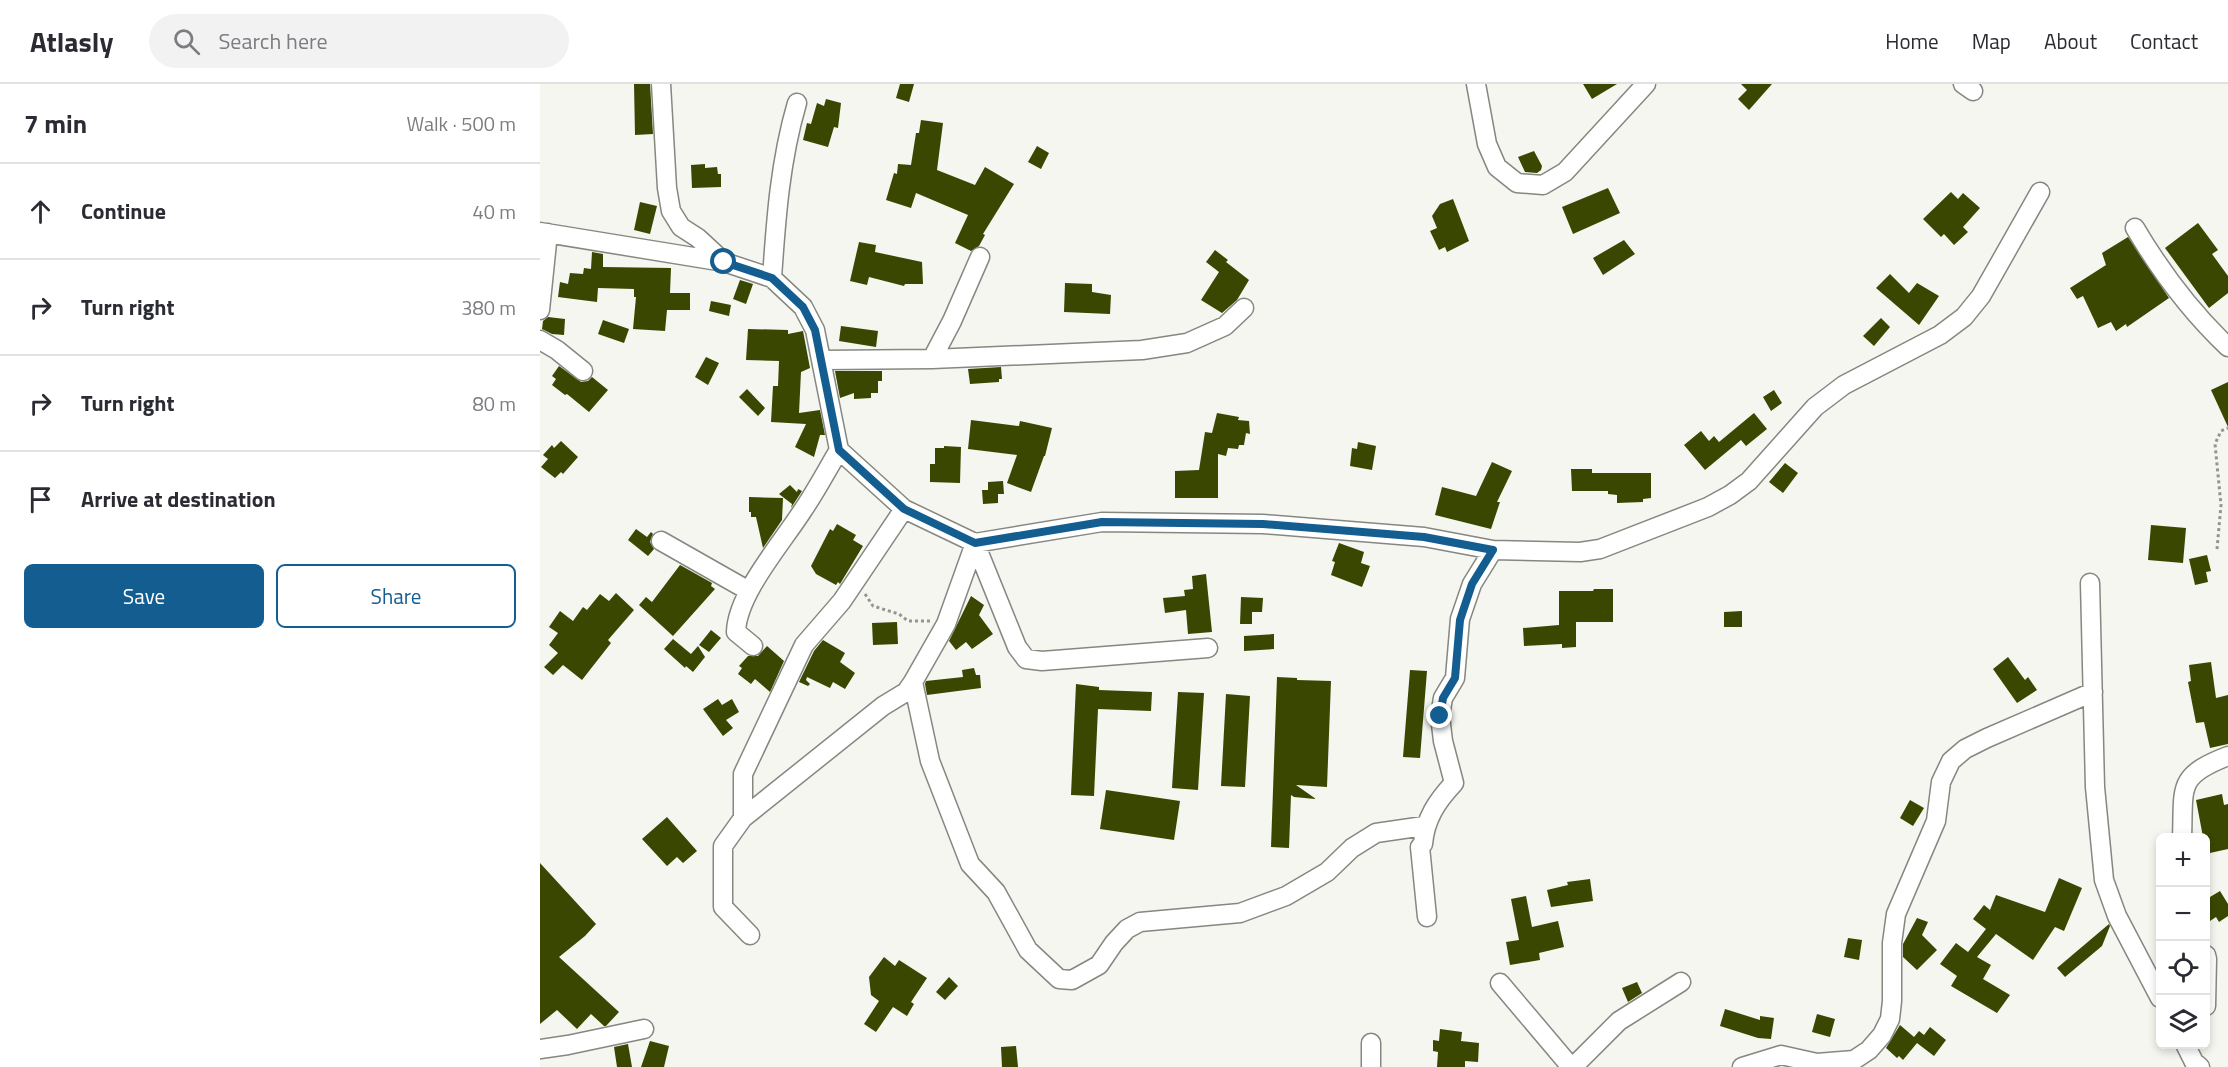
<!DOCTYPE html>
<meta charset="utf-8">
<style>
:root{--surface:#fff;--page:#f2f2f3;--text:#2b2b33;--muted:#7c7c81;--line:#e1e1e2;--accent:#145d91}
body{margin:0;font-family:"Titillium Web",sans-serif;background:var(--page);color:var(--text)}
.controls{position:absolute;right:18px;bottom:18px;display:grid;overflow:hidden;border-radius:9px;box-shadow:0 3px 9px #0003}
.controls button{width:54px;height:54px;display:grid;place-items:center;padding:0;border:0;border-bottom:2px solid var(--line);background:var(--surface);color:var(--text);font:30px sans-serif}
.stop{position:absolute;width:18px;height:18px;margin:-14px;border:4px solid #145d91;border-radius:50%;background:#fff}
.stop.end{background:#145d91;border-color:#fff;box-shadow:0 2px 6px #0008}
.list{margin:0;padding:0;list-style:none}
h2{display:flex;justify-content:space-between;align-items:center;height:78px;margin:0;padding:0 24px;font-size:26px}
h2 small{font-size:20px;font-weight:400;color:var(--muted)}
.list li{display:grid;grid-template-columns:39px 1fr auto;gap:18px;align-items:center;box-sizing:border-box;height:96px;padding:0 24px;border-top:2px solid var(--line)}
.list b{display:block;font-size:22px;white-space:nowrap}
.list em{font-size:20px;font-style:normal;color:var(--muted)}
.actions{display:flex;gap:12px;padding:18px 24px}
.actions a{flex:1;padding:14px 0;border:2px solid var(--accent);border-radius:9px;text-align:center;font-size:21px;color:var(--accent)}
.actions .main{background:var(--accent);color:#fff}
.icon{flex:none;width:33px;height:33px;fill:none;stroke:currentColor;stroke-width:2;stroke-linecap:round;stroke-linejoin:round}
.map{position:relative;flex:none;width:1688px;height:983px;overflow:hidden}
header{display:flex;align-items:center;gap:36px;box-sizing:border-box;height:84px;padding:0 30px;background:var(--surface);border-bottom:2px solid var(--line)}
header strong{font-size:28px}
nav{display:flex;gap:33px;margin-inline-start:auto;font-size:21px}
.search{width:420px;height:54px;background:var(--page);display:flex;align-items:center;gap:15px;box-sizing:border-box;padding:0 21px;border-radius:33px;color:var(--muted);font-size:22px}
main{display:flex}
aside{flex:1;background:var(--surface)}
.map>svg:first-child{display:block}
</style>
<header>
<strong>Atlasly</strong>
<div class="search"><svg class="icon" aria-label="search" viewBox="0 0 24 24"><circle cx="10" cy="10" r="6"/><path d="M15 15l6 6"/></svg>Search here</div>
<nav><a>Home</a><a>Map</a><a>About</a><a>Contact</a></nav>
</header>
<main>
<aside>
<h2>7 min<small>Walk · 500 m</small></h2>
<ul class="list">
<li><svg class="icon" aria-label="ahead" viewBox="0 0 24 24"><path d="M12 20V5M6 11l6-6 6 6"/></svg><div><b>Continue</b></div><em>40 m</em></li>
<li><svg class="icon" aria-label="right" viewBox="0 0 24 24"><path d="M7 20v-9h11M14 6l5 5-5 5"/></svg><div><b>Turn right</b></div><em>380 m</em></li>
<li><svg class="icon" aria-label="right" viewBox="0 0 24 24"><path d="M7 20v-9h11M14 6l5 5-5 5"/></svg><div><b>Turn right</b></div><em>80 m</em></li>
<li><svg class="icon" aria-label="arrive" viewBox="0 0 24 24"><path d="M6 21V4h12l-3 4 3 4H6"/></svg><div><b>Arrive at destination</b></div></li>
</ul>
<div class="actions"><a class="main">Save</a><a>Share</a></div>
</aside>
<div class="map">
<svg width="1688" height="983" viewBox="0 0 1688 983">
<rect width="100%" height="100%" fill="#f4f6ef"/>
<!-- building -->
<path fill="#394700" d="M 94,0 L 110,0 L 113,50 L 95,51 Z
M 360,0 L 374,0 L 369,18 L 356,14 Z
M 1043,0 L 1077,0 L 1052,15 Z
M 1201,0 L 1232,0 L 1209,26 L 1198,15 L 1207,6 Z
M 286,15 L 301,19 L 298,44 L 294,43 L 288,63 L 263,56 L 267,39 L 271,40 L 277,19 L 284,22 Z
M 381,36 L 403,39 L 397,86 L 435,101 L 445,83 L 474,100 L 443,150 L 445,151 L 439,162 L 431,167 L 415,159 L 428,131 L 376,109 L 371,124 L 346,116 L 354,89 L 357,90 L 358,80 L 371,81 L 376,49 L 379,49 Z
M 497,62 L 509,69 L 501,85 L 488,78 Z
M 994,67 L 1002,82 L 1001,86 L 997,89 L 985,88 L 978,73 Z
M 165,80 L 165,84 L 177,83 L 178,90 L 181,90 L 181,103 L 152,104 L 151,81 Z
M 1068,104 L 1080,129 L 1033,150 L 1022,123 Z
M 1411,108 L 1418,115 L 1423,109 L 1440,124 L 1423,143 L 1428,148 L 1414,161 L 1404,150 L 1401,153 L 1383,135 Z
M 913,115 L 929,157 L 907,168 L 905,163 L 899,166 L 890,147 L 897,144 L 892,132 L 900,120 Z
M 100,118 L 117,122 L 110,150 L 94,146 Z
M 1658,139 L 1678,166 L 1672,170 L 1688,192 L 1688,209 L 1669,224 L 1625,164 Z
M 1588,153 L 1629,214 L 1587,243 L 1586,240 L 1576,247 L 1571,238 L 1558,244 L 1543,212 L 1537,215 L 1530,204 L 1566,181 L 1562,169 Z
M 1084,156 L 1095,170 L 1063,191 L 1053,174 Z
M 319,158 L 336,161 L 335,168 L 382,178 L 383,200 L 365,200 L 364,202 L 329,193 L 327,201 L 310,197 Z
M 675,166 L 688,176 L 686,178 L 709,196 L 697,216 L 682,229 L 661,216 L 679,188 L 666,178 Z
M 52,168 L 63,170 L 63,183 L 131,184 L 130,209 L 150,209 L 150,226 L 127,226 L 125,247 L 93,245 L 96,213 L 94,213 L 94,205 L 58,204 L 57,218 L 18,213 L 20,198 L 28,200 L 30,189 L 43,190 L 44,184 L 51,185 Z
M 1350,190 L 1369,209 L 1377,199 L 1399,212 L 1379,241 L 1336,204 Z
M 200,196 L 213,200 L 206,220 L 193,215 Z
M 525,199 L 552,200 L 552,208 L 571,211 L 570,230 L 524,228 Z
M 171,217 L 191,221 L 189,232 L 169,227 Z
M 8,233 L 25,235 L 24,251 L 12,250 L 2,245 L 3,237 Z
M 1341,234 L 1350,243 L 1334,262 L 1323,252 Z
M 63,236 L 89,245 L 84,259 L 58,250 Z
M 301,242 L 338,247 L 336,263 L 299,257 Z
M 208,245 L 248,246 L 248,250 L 263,247 L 270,284 L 261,288 L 259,329 L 280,326 L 285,351 L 280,351 L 274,373 L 255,363 L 266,340 L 231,338 L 233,302 L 238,302 L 239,277 L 206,276 Z
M 166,273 L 179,279 L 168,301 L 155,293 Z
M 19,282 L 41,298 L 48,297 L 52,293 L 68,306 L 49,328 L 27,310 L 25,311 L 12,301 L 16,295 L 12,292 Z
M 461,283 L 462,295 L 459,295 L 459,298 L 430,300 L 428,285 Z
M 295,287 L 342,287 L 342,297 L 338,297 L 338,309 L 331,309 L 331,314 L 314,315 L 314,309 L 300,314 Z
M 1688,298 L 1688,343 L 1671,306 Z
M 207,305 L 225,324 L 218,332 L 199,313 Z
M 1234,306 L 1242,319 L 1231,327 L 1223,313 Z
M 677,329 L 699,333 L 698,336 L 709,337 L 710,350 L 706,349 L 704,361 L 699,361 L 698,365 L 688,364 L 686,372 L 678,370 L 678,414 L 635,414 L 635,387 L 659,386 L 665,348 L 672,349 Z
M 1214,329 L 1227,345 L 1206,362 L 1201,356 L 1165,386 L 1144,361 L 1161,347 L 1169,357 L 1174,352 L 1179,358 Z
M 431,336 L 479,342 L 480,337 L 512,344 L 505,372 L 504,372 L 491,408 L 467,399 L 477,371 L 428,365 Z
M 21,357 L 38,373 L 23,390 L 21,388 L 15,394 L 1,383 L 8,375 L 3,371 L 12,361 L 14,364 Z
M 818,358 L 836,362 L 832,386 L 810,382 L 812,364 L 817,365 Z
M 404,362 L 421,363 L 420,399 L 390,398 L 390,380 L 395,380 L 395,364 L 404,364 Z
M 952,378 L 972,387 L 957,418 L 960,418 L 951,445 L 895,431 L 902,403 L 936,412 Z
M 1245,379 L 1258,389 L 1243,409 L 1229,398 Z
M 1031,385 L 1052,385 L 1052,389 L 1111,389 L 1111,414 L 1103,415 L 1103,418 L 1077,419 L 1077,411 L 1068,410 L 1068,407 L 1032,407 Z
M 463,397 L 464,410 L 458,410 L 458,419 L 443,420 L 442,406 L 448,406 L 448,398 Z
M 250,401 L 257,408 L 258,405 L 262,407 L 251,424 L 252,420 L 239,410 Z
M 209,413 L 243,414 L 242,436 L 223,464 L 216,433 L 211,433 L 211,428 L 209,428 Z
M 297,440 L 316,451 L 313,456 L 323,462 L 300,500 L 298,498 L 296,501 L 276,490 L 271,482 L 290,445 L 293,447 Z
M 1611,441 L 1646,444 L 1643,479 L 1608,476 Z
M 96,445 L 107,453 L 111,448 L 113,450 L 110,458 L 114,465 L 108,472 L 88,456 Z
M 799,459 L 824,468 L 821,479 L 830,482 L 822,503 L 791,491 L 795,478 L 792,477 Z
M 1667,471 L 1671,487 L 1666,488 L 1668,498 L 1655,501 L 1649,475 Z
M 140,481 L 172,499 L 171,502 L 175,505 L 133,552 L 99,521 L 106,513 L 112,518 Z
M 666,490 L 672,548 L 648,550 L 646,526 L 625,529 L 623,514 L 645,512 L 644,506 L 653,505 L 652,492 Z
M 1054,505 L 1073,505 L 1073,538 L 1036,538 L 1036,563 L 1022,564 L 1022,560 L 984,562 L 983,544 L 1019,541 L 1019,507 L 1053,507 Z
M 76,509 L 94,526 L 68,556 L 71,559 L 42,596 L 23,581 L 13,591 L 4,583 L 18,569 L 9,561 L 18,549 L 9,543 L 20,527 L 33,537 L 43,523 L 47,526 L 60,510 L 69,517 Z
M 431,512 L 444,521 L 439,531 L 453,550 L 432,565 L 426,558 L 416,566 L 409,557 Z
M 701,513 L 723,514 L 722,528 L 712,528 L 712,540 L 700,540 Z
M 1202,527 L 1202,543 L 1184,543 L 1184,528 Z
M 357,538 L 358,560 L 333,561 L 332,539 Z
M 171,546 L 181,554 L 169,568 L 159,561 Z
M 734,550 L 734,565 L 704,567 L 704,552 Z
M 133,555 L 151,570 L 158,562 L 165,573 L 153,588 L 146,582 L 145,584 L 124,565 Z
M 283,556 L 305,569 L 300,578 L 315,589 L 305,605 L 293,598 L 290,604 L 267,593 L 266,596 L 270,600 L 268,602 L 259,598 L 274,567 Z
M 227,562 L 244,577 L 230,608 L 215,595 L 211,600 L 198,590 L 202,584 L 199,582 L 208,572 L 218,572 Z
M 1468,573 L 1485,596 L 1488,593 L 1497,606 L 1477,619 L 1453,585 Z
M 1671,578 L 1676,614 L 1688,611 L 1688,660 L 1670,664 L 1664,638 L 1656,639 L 1648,598 L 1651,597 L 1649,581 Z
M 434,584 L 436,591 L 440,591 L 441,604 L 387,611 L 385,600 L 386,597 L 423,593 L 422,586 Z
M 870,586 L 887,587 L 880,674 L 863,673 Z
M 737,593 L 757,594 L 757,596 L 791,597 L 787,703 L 756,701 L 776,715 L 754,713 L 751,711 L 749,764 L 731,763 Z
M 536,600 L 559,603 L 559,606 L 612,608 L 611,627 L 558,625 L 554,712 L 531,711 Z
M 638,608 L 664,609 L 658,706 L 632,704 Z
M 686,610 L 710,612 L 705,703 L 681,702 Z
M 178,615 L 182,621 L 192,615 L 199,628 L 186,636 L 193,644 L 183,652 L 163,625 Z
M 566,706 L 640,717 L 634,756 L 560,745 Z
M 1682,710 L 1684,721 L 1688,720 L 1688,765 L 1670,769 L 1670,765 L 1665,766 L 1665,753 L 1663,753 L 1656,716 Z
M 1370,716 L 1384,724 L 1373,742 L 1360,734 Z
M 127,733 L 157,767 L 143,779 L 137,773 L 127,782 L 102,755 Z
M 0,779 L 56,840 L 45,852 L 19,873 L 79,928 L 66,942 L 64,942 L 51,930 L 37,945 L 17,926 L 0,940 Z
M 1519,794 L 1542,804 L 1524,847 L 1515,843 L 1493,876 L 1456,850 L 1437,873 L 1451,881 L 1443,895 L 1470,911 L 1457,929 L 1411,902 L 1417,892 L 1400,880 L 1416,859 L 1428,868 L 1446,845 L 1433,835 L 1444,821 L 1450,826 L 1456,811 L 1505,828 Z
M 1050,795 L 1053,817 L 1011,823 L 1007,806 L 1028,801 L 1027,798 Z
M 1680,807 L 1688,820 L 1688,832 L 1679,838 L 1676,833 L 1670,837 L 1665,829 L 1665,816 Z
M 986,812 L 992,843 L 1018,837 L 1024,863 L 999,869 L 1000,876 L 970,881 L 966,858 L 979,856 L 971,815 Z
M 1377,834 L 1388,838 L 1382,851 L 1397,866 L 1377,886 L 1363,873 L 1363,860 Z
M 1569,840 L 1570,842 L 1562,862 L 1525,893 L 1517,884 Z
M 1308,854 L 1322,856 L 1319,876 L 1304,873 Z
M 344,873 L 355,882 L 359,876 L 387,894 L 371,918 L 374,920 L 367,932 L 353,923 L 336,948 L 324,940 L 339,917 L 331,911 L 329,893 Z
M 409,893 L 418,902 L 405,916 L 396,908 Z
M 1097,898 L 1102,909 L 1088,918 L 1082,904 Z
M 1185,925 L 1220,936 L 1220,932 L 1234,934 L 1231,955 L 1218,954 L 1180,942 Z
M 1277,930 L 1295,935 L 1290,953 L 1272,948 Z
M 1360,941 L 1374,953 L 1379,947 L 1384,951 L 1390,943 L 1406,956 L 1394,972 L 1377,959 L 1363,976 L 1359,972 L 1357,974 L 1346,964 Z
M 900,945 L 922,948 L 921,957 L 939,959 L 938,978 L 925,977 L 925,983 L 897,983 L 898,968 L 893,967 L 893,956 L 899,957 Z
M 110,957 L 129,962 L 124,983 L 101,983 Z
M 88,960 L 92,983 L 77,983 L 74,963 Z
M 476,962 L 478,983 L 462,983 L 461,963 Z"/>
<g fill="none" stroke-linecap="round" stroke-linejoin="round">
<!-- street casing -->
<g stroke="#858781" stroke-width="21">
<path id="street" d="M 121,0 L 127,104 L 131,127 L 141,143 L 158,154 L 184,178
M 936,0 L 947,60 L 957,83 L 977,99 L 1003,101 L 1025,88 L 1106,0
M 1423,0 L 1433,7
M 1595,144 C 1621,188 1651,228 1688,263
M 0,148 L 184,178 L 232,194 L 263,223 L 275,246 L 299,366 L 364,425 L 435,459 L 562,438 L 723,440 L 884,453 L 953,466 L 1040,468 L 1060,465 L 1168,423 L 1190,411 L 1209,397 L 1275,323 L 1304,301 L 1400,251 L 1424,233 L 1441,212 L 1500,108
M 232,194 C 236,135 240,77 257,19
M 0,226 L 8,149
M 0,256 L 17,266 L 43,287
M 392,275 L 412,237 L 440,173
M 282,276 L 392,275 L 602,266 L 647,259 L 685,242 L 704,224
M 121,457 L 209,507
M 435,459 L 406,540 L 373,598 L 390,677 L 430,780 L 456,808 L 488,866 L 519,895 L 532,896 L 559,881 L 574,859 L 587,845 L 600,838 L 700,829 L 746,812 L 787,788 L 812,764 L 836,749 L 884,742
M 435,459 L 477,563 L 486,575 L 502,577 L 668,564
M 1550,499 L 1555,703 L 1564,796 L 1577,832 L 1620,914
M 213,562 L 196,548 C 197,510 242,459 263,426 C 276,407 287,386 299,366
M 203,734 L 203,690 L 264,561 L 302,517 L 364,425
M 1642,754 C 1644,703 1636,692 1688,672
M 887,833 L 880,763 L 883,760 C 885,735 897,717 914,699 L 903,657 L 900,632 L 903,614 L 915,594 L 920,535 L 932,500 L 953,466
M 210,851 L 183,823 L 183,762 L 203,734 L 343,622 L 366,608 L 373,598
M 1666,871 L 1667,875 L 1666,922
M 960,899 L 1031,983
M 1645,960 L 1654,978 L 1660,983
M 0,965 L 28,961 L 104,945
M 831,983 L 831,959
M 1033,983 L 1079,937 L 1141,898
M 1202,983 L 1241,971 L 1277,979 L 1314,976 L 1329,966 L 1342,951 L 1350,935 L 1352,917 L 1352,859 L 1356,830 L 1396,737 L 1401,698 L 1411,677 L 1425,665 L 1447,654 L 1553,608"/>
</g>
<!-- path -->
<path stroke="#939590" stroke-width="3" stroke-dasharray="3 3" stroke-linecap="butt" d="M 1677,465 L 1681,421 L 1675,360 L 1681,347 L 1688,344
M 325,510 L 333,522 L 359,530 L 368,537 L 390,537"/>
<!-- street -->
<use href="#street" stroke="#fff" stroke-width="18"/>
</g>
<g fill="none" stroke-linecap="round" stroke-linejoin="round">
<!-- route -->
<path stroke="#145d91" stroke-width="8" d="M 184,178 L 232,194 L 263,223 L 275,246 L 299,366 L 364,425 L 435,459 L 562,438 L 723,440 L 884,453 L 953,466 L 932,500 L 920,536 L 915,594 L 903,614 L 900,632"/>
</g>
</svg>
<div class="controls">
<button>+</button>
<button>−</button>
<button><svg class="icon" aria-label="locate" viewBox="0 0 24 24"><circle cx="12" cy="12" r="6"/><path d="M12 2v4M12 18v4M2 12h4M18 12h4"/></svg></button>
<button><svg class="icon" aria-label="layers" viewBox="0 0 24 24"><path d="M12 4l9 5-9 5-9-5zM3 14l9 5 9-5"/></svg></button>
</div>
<div class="stop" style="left:184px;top:178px"></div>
<div class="stop end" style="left:900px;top:632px"></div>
</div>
</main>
